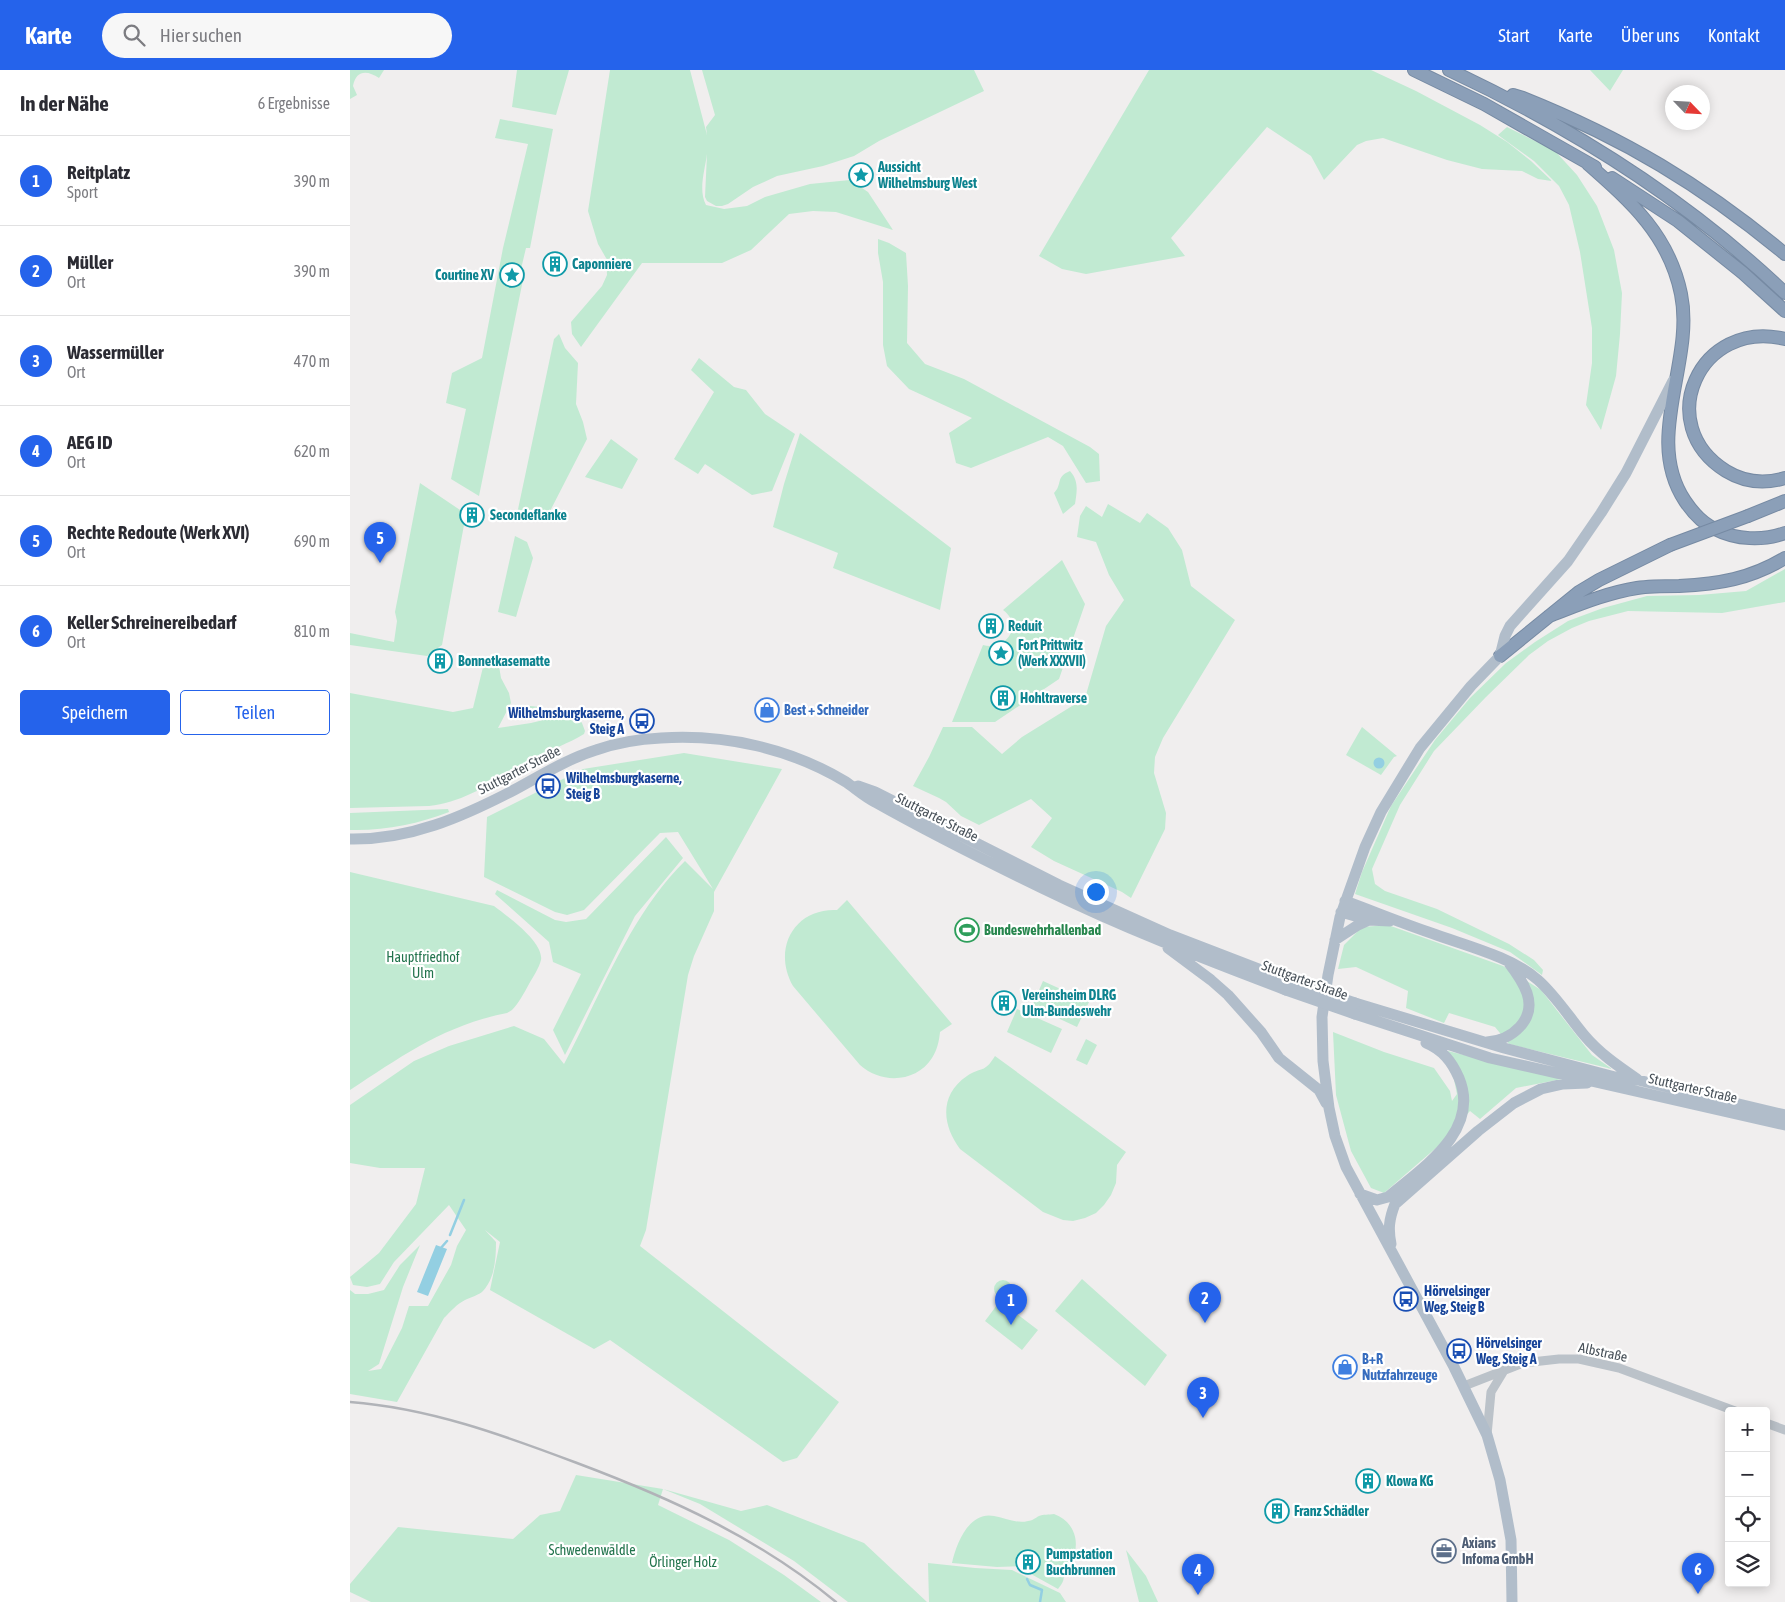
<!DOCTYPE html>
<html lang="de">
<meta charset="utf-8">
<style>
:root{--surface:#fff;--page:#f7f7f7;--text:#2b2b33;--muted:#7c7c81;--line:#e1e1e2;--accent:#2563eb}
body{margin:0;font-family:"Asap Condensed",sans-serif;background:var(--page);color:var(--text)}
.controls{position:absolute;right:15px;bottom:15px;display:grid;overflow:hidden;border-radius:5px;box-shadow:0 2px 12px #0003}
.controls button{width:45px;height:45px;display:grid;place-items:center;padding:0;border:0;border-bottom:1px solid var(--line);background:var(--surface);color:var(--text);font:25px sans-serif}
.compass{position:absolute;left:1315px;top:15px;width:45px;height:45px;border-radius:50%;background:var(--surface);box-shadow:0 2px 12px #0003;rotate:115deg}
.you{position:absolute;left:745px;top:821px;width:18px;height:18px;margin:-12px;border:4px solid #fff;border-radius:50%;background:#1a73e8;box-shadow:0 0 0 8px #1a73e833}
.badge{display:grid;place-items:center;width:32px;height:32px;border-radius:50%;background:var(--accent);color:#fff;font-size:16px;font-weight:700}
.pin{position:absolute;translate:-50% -41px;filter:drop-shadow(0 1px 2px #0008)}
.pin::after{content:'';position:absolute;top:26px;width:18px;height:15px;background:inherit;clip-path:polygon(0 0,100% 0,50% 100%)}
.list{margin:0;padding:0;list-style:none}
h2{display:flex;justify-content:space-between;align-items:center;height:65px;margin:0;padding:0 20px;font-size:21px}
h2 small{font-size:16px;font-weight:400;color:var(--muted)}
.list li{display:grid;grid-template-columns:32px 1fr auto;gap:15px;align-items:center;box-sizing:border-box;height:90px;padding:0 20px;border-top:1px solid var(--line)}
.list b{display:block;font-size:19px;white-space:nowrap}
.list p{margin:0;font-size:16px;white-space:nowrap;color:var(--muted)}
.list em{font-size:16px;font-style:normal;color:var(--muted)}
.actions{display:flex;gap:10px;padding:15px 20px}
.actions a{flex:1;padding:11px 0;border:1px solid var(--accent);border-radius:5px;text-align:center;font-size:18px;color:var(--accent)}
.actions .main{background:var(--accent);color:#fff}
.icon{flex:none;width:28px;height:28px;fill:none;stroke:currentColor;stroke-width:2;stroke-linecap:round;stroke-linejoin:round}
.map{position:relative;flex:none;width:1435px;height:1532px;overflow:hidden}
header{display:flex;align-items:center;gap:30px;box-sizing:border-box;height:70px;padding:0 25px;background:var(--accent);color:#fff}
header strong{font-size:24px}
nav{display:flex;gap:28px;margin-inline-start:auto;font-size:18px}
.search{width:350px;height:45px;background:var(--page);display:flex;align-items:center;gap:12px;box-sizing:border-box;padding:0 18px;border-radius:28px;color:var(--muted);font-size:19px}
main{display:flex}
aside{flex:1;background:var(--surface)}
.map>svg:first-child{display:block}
</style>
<header>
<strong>Karte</strong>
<div class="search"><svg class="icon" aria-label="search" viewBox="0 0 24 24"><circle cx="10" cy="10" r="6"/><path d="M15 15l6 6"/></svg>Hier suchen</div>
<nav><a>Start</a><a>Karte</a><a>Über uns</a><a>Kontakt</a></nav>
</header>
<main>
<aside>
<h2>In der Nähe<small>6 Ergebnisse</small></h2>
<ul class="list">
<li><span class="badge">1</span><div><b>Reitplatz</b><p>Sport</p></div><em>390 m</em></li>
<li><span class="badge">2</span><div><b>Müller</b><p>Ort</p></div><em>390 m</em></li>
<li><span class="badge">3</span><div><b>Wassermüller</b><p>Ort</p></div><em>470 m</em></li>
<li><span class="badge">4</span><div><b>AEG ID</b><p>Ort</p></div><em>620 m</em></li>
<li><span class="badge">5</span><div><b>Rechte Redoute (Werk XVI)</b><p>Ort</p></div><em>690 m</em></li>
<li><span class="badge">6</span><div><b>Keller Schreinereibedarf</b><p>Ort</p></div><em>810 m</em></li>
</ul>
<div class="actions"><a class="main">Speichern</a><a>Teilen</a></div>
</aside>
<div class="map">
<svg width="1435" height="1532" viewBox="0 0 1435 1532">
<rect width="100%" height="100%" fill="#f0eeee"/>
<!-- green -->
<path fill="#c1ead2" d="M 0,0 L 34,0 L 29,8 C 17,0 6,0 3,16 L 7,25 L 0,29 Z
M 167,0 L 219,0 L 206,45 L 162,37 Z
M 260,0 L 340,0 L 357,65 L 356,57 L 365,45 L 352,0 L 624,0 L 634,21 L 529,71 L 504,86 L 473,96 L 427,106 L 403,117 L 378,134 L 372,136 L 366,136 L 357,131 L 355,127 L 357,84 C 355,100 348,120 356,135 L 374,139 L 397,136 L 415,127 L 460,114 L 500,110 L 518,122 L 543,160 L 486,142 L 463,141 L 439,144 L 401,180 L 372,193 L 292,193 L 231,277 L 222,264 L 221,252 L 252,216 L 257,205 L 256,188 L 248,174 L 238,141 Z
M 799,0 L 1021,0 L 1066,21 L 1130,55 L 1157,72 L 1181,91 L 1202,111 L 1188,109 L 1172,101 L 1132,99 L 1097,90 L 1033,68 L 1016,71 L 1007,75 L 974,110 L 961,86 L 917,57 L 821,168 L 835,186 L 736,204 L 712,199 L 689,186 Z
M 1240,0 L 1273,0 L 1260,21 Z
M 150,49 L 203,59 L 180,178 L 176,178 L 171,199 L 175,200 L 129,426 L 101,409 L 116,339 L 96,333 L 102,303 L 132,288 L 153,178 L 178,74 L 145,68 Z
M 1157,57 L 1205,81 L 1227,105 L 1247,136 L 1264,180 L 1272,223 L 1270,264 L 1266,306 L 1251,360 L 1236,335 L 1242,293 L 1242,258 L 1230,182 L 1219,135 L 1209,116 L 1184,91 L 1148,65 Z
M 528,169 L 539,173 L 556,183 L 558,216 L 557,273 L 575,294 L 614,309 L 740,377 L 749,384 L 750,411 L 736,413 L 713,376 L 698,367 L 621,398 L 606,393 L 599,363 L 622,348 L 559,319 L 537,296 L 533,275 L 533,212 L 528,183 Z
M 209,264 L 215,278 L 228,293 L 226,334 L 233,352 L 237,369 L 198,445 L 183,449 L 167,444 L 204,269 Z
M 349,288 L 384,317 L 396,320 L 415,344 L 445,364 L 422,421 L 402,425 L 355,394 L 348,404 L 324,389 L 364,322 L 341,300 Z
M 450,363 L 601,478 L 590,540 L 483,498 L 488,483 L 423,457 L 434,414 Z
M 261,369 L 288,389 L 272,419 L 235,407 Z
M 720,401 C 729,411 727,421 725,434 L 713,444 L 704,423 C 713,414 705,407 720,401 Z
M 70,413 L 116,444 L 92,575 L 77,586 L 0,575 L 0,563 L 44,572 L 47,551 L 45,542 Z
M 758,434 L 790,453 L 797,443 L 818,458 L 832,480 L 841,516 L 885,550 L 813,668 L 805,687 L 804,703 L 816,743 L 815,759 L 781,828 L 772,822 L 704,791 L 681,777 L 702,748 L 681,729 L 629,755 L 611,746 L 596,732 L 589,728 L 563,716 L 579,687 L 593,657 L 622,657 L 652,684 L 672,667 L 735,628 L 756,556 L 774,530 L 759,505 L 746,472 L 727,467 L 730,446 L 736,436 L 752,447 Z
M 165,466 L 177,472 L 183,488 L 166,547 L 148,542 Z
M 712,490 L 735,534 L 709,609 L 645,652 L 602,652 L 633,575 C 656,581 674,555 653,540 Z
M 1435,499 L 1435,532 L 1372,543 L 1278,541 L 1239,551 L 1222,558 L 1198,571 L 1179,585 L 1136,627 L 1084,681 L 1050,735 L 1022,799 L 1025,814 L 1035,821 L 1087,839 L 1159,874 L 1184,890 L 1193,900 L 1192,905 L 1160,882 L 1102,858 L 1005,824 L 1012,802 L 1041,736 L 1085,670 L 1120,628 L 1156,593 L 1185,572 L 1218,551 L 1253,538 L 1297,526 L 1349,525 L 1396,521 Z
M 134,593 L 149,596 L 151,608 L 159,623 L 161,633 L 148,658 L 181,653 L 218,644 L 227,647 L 232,653 L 235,661 L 234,664 C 218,674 201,679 185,688 C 151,706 119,732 79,736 L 0,738 L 0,623 L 103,642 L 123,638 Z
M 171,635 L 190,637 L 188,641 L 171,646 L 169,638 Z
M 1012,657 L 1047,686 L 1044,687 L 1031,705 L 996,685 Z
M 334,683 L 432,699 L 364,822 L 364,841 L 344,886 L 338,905 L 296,1160 L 290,1176 L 489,1332 L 447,1388 L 433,1392 L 260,1270 L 244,1279 L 140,1220 L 150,1172 L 135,1160 L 146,1172 C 146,1188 145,1208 133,1221 C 129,1225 121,1227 115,1230 C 107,1234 101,1241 94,1248 L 47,1332 L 0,1324 L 0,1220 L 5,1224 L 18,1224 L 34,1220 L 50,1195 L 70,1175 L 53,1217 L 29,1294 L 18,1301 L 31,1299 L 52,1258 L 59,1236 L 78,1236 L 101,1195 L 107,1176 L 116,1160 L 99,1135 L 44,1192 L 30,1214 L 17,1217 L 3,1215 L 0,1207 L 29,1183 L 66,1134 L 75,1098 L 30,1098 L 0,1093 L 0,1035 L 64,991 L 99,976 L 164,956 L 194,969 L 214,994 C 250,926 280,845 335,791 L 363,819 L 328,762 L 310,763 L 234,840 L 217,845 L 205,842 L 134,807 L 137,747 L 233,699 Z
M 98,739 L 99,742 C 68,754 34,761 0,760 L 0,743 Z
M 316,767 L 333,788 L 285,846 L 215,985 L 203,960 L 231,904 L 203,892 L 199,872 L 145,824 L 147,820 L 205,850 L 216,852 L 236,849 Z
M 0,802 L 144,836 C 157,846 194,872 191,890 C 189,898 183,907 179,914 C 174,923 169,933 162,940 L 157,943 C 95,955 52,986 0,1020 Z
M 497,830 L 602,954 L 590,962 C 589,972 587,980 582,988 C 566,1013 531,1014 510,995 L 443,916 C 422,879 444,838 487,840 Z
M 1038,855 L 1153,896 L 1191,920 L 1242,985 L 1262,999 L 1159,974 L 1145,957 L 1099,943 L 1094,953 L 1056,938 L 1058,921 L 1006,897 L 988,899 L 994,875 L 1012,857 Z
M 693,911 L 739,932 L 727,957 L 682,936 Z
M 667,939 L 712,959 L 701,983 L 657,962 Z
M 983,962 L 1034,982 L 1084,998 L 1100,1021 L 1102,1031 L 1107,1024 L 1098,981 L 1212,1009 L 1166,1018 L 1130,1049 L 1120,1041 L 1094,1071 L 1034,1123 L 1021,1118 L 1001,1081 L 986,1025 Z
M 736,969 L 747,975 L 737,995 L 726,990 Z
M 645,986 L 776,1082 L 767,1095 L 766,1113 L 761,1125 L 754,1135 L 746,1143 L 735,1148 L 723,1151 L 713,1150 L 693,1142 L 610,1079 C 592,1055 589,1025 617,1006 C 632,996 634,1004 645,986 Z
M 732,1209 L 817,1285 L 795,1316 L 705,1241 Z
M644 1219a9 9 0 1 1 18 0a9 9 0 1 1-18 0Z
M 650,1231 L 688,1260 L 672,1280 L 635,1251 Z
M 226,1405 L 313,1419 L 391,1441 L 417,1435 L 514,1473 L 577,1532 L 498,1532 L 444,1491 L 350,1434 L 313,1419 L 308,1435 L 379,1470 L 434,1505 L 471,1532 L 21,1532 L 0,1522 L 0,1514 L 48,1457 L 163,1469 L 190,1445 L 210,1441 Z
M 704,1444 C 724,1451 731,1472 722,1490 C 720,1494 717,1497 716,1501 C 712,1510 716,1509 708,1519 L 681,1504 L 680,1499 L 672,1496 L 647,1497 L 602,1493 C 606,1474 619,1441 644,1446 C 655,1448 667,1454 678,1451 C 682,1451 685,1448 689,1446 C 693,1444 699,1445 704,1444 Z
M 776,1480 L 796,1506 L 808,1532 L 789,1532 Z
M 578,1493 L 625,1498 L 662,1500 L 710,1523 L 716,1532 L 579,1532 Z"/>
<!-- water -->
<path fill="#93cfe2" d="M1023.5 693a5.5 5.5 0 1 1 11 0a5.5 5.5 0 1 1-11 0Z
M 86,1175 L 97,1179 L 78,1226 L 67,1222 Z"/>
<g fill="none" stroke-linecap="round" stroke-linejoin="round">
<!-- stream -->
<path stroke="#93cfe2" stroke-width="2.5" d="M 100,1165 L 114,1130
M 90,1179 L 97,1171
M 677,1509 L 680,1515 L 692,1520 L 690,1532"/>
<!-- highway casing -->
<g stroke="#768aa3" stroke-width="14">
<path id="highway" d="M 1064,0 L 1134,34 L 1245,97
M 1099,0 C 1221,57 1337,130 1435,223
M 1163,25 L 1173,28 C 1273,68 1352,115 1435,184
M 1238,94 C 1281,132 1319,165 1331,224 C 1345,292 1293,368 1335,431 C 1343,443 1352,453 1365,459 C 1386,470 1413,471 1435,463
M 1262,108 L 1328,151 L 1393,203 L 1435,241
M 1435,269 C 1349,248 1302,355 1376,401 C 1394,412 1415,414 1435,408
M 1398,446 L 1435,431
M 1199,546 C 1228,535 1256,523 1287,518 C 1300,516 1315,516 1329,516 C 1369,514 1400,509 1435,488
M 1150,586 L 1229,522 L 1249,510 L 1320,475"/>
</g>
<!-- minor -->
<path stroke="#bbc2c9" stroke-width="9" d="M 1114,1316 L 1173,1293 L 1209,1289 L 1229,1289 L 1269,1298 L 1385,1341
M 1416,1353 L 1435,1360
M 1137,1365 L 1141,1322 L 1155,1299"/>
<!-- major -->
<path stroke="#b1bdca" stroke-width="11" d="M 508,716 L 525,722 L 709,815 L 820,865 L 937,910
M 0,769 C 60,770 112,747 164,720 C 190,706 217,689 246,680 C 266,673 289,669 311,668 C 375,664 440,678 496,712 C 506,719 515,727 525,732 C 580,763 636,791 692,818 C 772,857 854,889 936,920
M 995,831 C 1025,842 1054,854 1084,864 C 1117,876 1162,887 1188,910 C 1206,926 1219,947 1234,965 C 1249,983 1268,996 1287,1009
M 991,842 L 1019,850 L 1040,851
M 985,870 L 1008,855 L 1019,850
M 818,878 L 861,910 L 878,925 L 911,962 L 929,988 L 969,1020 L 976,1033
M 1005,933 L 1154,978 L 1265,1007 L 1288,1010 L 1435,1045
M 1005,944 L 1140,988 L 1435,1055
M 1137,972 C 1162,970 1186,950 1177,923 C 1173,912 1166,902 1159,893
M 1010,1124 L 1027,1130 L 1038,1127 C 1072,1098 1131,1061 1109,1008 C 1102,992 1093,980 1076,973
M 1041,1174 C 1038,1159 1039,1149 1045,1134 L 1128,1061 L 1164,1033 L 1191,1019 L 1213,1014 L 1237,1013
M 1162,1532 L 1161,1470 L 1150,1410 L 1137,1365 L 1104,1297 L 996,1097 L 985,1066 L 979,1038 L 973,991 L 972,947 L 978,905 L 990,847 L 1015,777 L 1031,742 L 1070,678 L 1121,616 L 1150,586 L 1155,566 L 1160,556 L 1218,491 L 1251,443 L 1276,403 L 1323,311"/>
<!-- highway -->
<use href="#highway" stroke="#8b9fb8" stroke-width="12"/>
<!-- rail -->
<path stroke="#b1b3b8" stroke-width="2.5" d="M 0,1332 C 79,1338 153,1365 227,1393 C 320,1428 409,1468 486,1532"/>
<!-- highway-bridge casing -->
<g stroke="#768aa3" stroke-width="14" stroke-linecap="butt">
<path id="highway-bridge" d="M 1320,475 L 1398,446"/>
</g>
<!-- major-bridge -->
<path stroke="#b1bdca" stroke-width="11" d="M 937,910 L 1005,933
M 936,920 L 1005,944"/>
<!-- highway-bridge -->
<use href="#highway-bridge" stroke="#8b9fb8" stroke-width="12"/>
</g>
<!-- icons -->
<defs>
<g id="sight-ring" transform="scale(1.25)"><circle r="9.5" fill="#fff" stroke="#0f9aa8" stroke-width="1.5"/><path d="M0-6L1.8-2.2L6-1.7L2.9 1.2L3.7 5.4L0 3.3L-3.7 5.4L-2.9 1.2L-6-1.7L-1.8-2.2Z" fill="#0f9aa8"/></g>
<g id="building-ring" transform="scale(1.25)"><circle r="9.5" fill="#fff" stroke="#0f9aa8" stroke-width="1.5"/><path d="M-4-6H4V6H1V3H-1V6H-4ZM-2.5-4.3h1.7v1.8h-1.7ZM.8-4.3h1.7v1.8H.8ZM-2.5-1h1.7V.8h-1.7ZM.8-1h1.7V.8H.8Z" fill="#0f9aa8"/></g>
<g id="shop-ring" transform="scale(1.25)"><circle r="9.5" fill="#fff" stroke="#3f7fe0" stroke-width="1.5"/><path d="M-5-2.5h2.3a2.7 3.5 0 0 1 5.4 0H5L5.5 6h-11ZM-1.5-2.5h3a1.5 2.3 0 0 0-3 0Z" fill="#3f7fe0"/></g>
<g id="bus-ring" transform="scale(1.25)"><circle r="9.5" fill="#fff" stroke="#1a4fb4" stroke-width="1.5"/><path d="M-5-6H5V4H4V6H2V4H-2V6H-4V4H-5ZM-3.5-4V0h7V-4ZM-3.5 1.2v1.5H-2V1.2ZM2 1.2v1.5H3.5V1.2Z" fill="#1a4fb4"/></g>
<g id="stadium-ring" transform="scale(1.25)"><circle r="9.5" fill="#fff" stroke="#2e9e5b" stroke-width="1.5"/><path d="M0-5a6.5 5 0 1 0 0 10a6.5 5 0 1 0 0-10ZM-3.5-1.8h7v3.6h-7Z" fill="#2e9e5b"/></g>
<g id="office-ring" transform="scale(1.25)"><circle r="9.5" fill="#fff" stroke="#5c6f8a" stroke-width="1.5"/><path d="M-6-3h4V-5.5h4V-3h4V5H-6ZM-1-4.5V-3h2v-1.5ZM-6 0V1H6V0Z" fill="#5c6f8a"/></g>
</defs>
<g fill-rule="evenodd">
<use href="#sight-ring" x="511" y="105"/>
<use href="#building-ring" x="205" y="194"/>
<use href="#sight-ring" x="162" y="205"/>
<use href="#building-ring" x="122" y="445"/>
<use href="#building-ring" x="641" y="556"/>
<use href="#sight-ring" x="651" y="583"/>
<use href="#building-ring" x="90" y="591"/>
<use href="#building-ring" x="653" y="628"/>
<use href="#shop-ring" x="417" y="640"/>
<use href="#bus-ring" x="292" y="651"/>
<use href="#bus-ring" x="198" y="716"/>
<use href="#stadium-ring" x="617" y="860"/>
<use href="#building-ring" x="654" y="933"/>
<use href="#bus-ring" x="1056" y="1229"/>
<use href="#bus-ring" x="1109" y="1281"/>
<use href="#shop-ring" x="995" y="1297"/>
<use href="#building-ring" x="1018" y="1411"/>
<use href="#building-ring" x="927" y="1441"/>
<use href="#office-ring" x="1094" y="1481"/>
<use href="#building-ring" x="678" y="1492"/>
</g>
<g text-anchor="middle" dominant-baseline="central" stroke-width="4.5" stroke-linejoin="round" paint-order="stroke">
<!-- culture labels -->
<g font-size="14" font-weight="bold" fill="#0d838f" stroke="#fff" text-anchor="start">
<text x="528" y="97">Aussicht<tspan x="528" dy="16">Wilhelmsburg West</tspan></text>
<text x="222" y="194">Caponniere</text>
<text x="144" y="205" text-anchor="end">Courtine XV</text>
<text x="140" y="445">Secondeflanke</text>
<text x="658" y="556">Reduit</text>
<text x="668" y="575">Fort Prittwitz<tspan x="668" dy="16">(Werk XXXVII)</tspan></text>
<text x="108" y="591">Bonnetkasematte</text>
<text x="670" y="628">Hohltraverse</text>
<text x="672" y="925">Vereinsheim DLRG<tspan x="672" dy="16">Ulm-Bundeswehr</tspan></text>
<text x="1036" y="1411">Klowa KG</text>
<text x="944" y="1441">Franz Schädler</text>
<text x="696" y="1484">Pumpstation<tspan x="696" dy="16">Buchbrunnen</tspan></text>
</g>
<!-- shop labels -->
<g font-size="14" font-weight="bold" fill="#366cbe" stroke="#fff" text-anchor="start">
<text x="434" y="640">Best + Schneider</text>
<text x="1012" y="1289">B+R<tspan x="1012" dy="16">Nutzfahrzeuge</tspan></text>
</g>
<!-- transit labels -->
<g font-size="14" font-weight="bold" fill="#164399" stroke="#fff" text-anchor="start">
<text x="274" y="643" text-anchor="end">Wilhelmsburgkaserne,<tspan x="274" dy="16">Steig A</tspan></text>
<text x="216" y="708">Wilhelmsburgkaserne,<tspan x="216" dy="16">Steig B</tspan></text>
<text x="1074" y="1221">Hörvelsinger<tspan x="1074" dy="16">Weg, Steig B</tspan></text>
<text x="1126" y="1273">Hörvelsinger<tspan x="1126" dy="16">Weg, Steig A</tspan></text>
</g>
<!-- street labels -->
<g font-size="14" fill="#485159" stroke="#fff">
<text transform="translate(169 700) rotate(-27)">Stuttgarter Straße</text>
<text transform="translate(587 747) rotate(27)">Stuttgarter Straße</text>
<text transform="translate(955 910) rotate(20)">Stuttgarter Straße</text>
<text transform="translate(1343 1018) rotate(13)">Stuttgarter Straße</text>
<text transform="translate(1253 1282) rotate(12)">Albstraße</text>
</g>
<!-- leisure labels -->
<g font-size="14" font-weight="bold" fill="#27864d" stroke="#fff" text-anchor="start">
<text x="634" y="860">Bundeswehrhallenbad</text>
</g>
<!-- park labels -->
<g font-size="14" fill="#21734c" stroke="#fff">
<text x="73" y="887">Hauptfriedhof<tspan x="73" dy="16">Ulm</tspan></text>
<text x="242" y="1480">Schwedenwäldle</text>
<text x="333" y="1492">Örlinger Holz</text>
</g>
<!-- service labels -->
<g font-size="14" font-weight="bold" fill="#4e5e75" stroke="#fff" text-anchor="start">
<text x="1112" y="1473">Axians<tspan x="1112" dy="16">Infoma GmbH</tspan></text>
</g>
</g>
</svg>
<div class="controls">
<button>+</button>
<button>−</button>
<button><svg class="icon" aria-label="locate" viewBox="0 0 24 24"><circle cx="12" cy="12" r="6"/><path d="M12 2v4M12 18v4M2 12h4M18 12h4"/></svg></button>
<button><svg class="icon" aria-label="layers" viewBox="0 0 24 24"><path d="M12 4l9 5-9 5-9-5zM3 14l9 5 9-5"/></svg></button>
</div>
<svg class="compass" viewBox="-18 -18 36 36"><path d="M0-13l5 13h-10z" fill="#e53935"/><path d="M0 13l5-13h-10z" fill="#7c7c81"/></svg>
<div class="you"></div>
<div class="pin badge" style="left:661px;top:1255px">1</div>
<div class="pin badge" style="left:855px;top:1253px">2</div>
<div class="pin badge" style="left:853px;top:1348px">3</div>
<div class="pin badge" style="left:848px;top:1525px">4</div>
<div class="pin badge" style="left:30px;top:493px">5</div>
<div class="pin badge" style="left:1348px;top:1524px">6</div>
</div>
</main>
